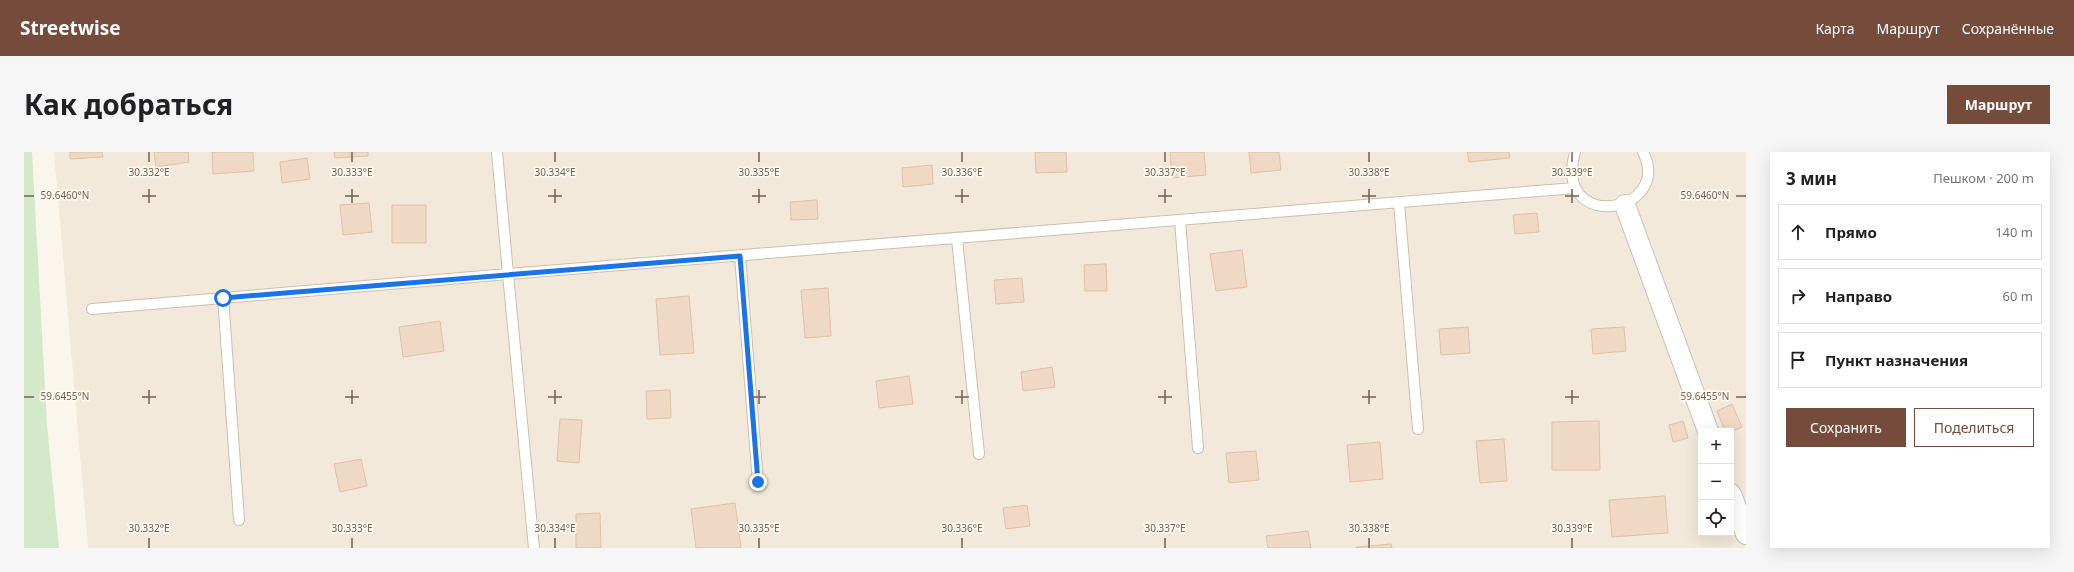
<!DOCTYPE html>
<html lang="ru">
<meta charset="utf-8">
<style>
:root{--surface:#fff;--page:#f6f6f6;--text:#202124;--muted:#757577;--line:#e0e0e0;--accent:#754c3c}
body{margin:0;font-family:"Noto Sans",sans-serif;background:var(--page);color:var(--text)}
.controls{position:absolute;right:12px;bottom:12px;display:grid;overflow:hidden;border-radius:0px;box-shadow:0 4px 16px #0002}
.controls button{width:36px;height:36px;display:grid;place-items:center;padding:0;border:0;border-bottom:1px solid var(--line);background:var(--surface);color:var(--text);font:20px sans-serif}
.stop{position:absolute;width:12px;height:12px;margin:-9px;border:3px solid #1a73e8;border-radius:50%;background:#fff}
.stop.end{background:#1a73e8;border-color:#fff;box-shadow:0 1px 4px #0008}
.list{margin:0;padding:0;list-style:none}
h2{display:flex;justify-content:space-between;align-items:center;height:52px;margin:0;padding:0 16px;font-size:17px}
h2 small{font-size:13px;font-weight:400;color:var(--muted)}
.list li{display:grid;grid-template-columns:26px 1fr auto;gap:12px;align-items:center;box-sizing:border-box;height:56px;margin:0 8px 8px;padding:0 8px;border:1px solid var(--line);border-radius:0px}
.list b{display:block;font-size:15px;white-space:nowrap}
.list em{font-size:13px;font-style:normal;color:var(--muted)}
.actions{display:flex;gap:8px;padding:12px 16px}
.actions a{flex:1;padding:9px 0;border:1px solid var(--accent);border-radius:0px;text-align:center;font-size:14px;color:var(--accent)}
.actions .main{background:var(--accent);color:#fff}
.icon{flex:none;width:22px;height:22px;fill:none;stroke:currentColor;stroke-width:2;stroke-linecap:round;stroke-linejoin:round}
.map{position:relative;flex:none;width:1722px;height:396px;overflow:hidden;border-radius:0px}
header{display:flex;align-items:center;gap:24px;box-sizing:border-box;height:56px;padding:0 20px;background:var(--accent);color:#fff}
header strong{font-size:19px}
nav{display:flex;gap:22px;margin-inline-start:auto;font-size:14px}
.intro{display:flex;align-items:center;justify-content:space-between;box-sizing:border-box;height:96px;padding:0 24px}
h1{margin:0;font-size:28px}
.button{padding:10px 18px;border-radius:0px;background:var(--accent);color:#fff;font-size:14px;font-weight:700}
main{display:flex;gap:24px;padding:0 24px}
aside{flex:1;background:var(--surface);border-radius:0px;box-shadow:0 4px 16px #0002}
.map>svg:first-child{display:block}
</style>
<header>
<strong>Streetwise</strong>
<nav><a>Карта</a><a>Маршрут</a><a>Сохранённые</a></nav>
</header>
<div class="intro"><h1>Как добраться</h1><a class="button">Маршрут</a></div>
<main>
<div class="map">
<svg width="1722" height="396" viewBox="0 0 1722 396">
<rect width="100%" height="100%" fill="#fbf6eb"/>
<!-- residential -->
<path fill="#f3e9da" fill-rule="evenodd" d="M 30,0 L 1722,0 L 1722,396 L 64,396 ZM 1677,279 L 1707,279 L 1707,381 L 1677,381 Z"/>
<!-- green -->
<path fill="#d4e9ca" d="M 0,0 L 8,0 L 23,273 L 35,396 L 0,396 Z"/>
<!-- building -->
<path fill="#efd8c4" stroke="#e1c0a6" d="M 46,0 L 78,0 L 79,5 L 46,7 Z
M 130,0 L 164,0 L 165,10 L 132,15 Z
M 188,0 L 229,0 L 230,19 L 189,22 Z
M 310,0 L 344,0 L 344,4 L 311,6 Z
M 1011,0 L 1042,0 L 1043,20 L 1012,21 Z
M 1146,0 L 1180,0 L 1182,23 L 1148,26 Z
M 1225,0 L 1255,0 L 1257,18 L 1227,21 Z
M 1443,0 L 1485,0 L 1486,6 L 1445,10 Z
M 283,6 L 286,27 L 258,31 L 256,10 Z
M 908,13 L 909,32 L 879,35 L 878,16 Z
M 793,48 L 794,67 L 767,68 L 766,50 Z
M 345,51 L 348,80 L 319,83 L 316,53 Z
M 368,53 L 402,53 L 402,91 L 368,91 Z
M 1513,61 L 1515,80 L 1491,82 L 1489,63 Z
M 1218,98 L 1223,135 L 1192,139 L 1186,102 Z
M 1082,112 L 1083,139 L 1061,139 L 1060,113 Z
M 998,126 L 1000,150 L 972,152 L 970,128 Z
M 804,136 L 807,184 L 781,186 L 777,138 Z
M 665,144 L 670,201 L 636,203 L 632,147 Z
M 416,169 L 420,199 L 379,205 L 375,175 Z
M 1444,175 L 1446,201 L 1417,203 L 1415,177 Z
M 1600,175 L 1602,199 L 1569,202 L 1567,177 Z
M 1028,215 L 1031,235 L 999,239 L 997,220 Z
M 885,224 L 889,252 L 855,256 L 852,229 Z
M 646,238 L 647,266 L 623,267 L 622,239 Z
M 1708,252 L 1718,275 L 1707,280 L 1701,279 L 1693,259 Z
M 536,267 L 558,268 L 555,311 L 533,309 Z
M 1575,269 L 1576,318 L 1528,318 L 1528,270 Z
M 1659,269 L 1664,286 L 1649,290 L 1645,273 Z
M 1480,287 L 1483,329 L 1456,331 L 1452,289 Z
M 1356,290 L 1359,327 L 1326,330 L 1323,293 Z
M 1232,299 L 1235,328 L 1205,331 L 1202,301 Z
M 337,307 L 343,334 L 316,340 L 310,312 Z
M 1641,344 L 1644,381 L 1588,385 L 1585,348 Z
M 711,351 L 717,396 L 672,396 L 667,357 Z
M 1003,353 L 1006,374 L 982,377 L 979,356 Z
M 576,361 L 577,396 L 552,396 L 552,362 Z
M 1284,379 L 1287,396 L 1244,396 L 1242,384 Z
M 1367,392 L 1368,396 L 1332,396 L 1332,395 Z"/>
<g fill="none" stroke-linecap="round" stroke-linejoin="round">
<!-- lane casing -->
<g stroke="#cdbfb1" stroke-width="12">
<path id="lane" d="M 473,0 L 484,122 L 1551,36
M 1551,0 C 1528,82 1650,62 1619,0
M 1375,51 L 1394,277
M 1156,68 L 1174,296
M 933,87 L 955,302
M 716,104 L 734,330
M 199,145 L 215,368
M 68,157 L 484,122 L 510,396"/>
</g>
<!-- street casing -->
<g stroke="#cdbfb1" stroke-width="22">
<path id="street" d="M 1601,53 L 1684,279
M 1707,342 L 1722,382"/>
</g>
<!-- lane -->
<use href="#lane" stroke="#fff" stroke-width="10"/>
<!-- street -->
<use href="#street" stroke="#fff" stroke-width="20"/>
</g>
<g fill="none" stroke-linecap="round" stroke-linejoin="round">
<!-- route -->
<path stroke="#1a73e8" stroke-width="5" d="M 199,146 L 716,104 L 734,330"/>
</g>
<!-- ticks -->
<path fill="none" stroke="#75604f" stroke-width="1.5" d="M 125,0 L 125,10M 328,0 L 328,10M 531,0 L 531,10M 735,0 L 735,10M 938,0 L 938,10M 1141,0 L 1141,10M 1345,0 L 1345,10M 1548,0 L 1548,10M 125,37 L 125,51M 328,37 L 328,51M 531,37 L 531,51M 735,37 L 735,51M 938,37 L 938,51M 1141,37 L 1141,51M 1345,37 L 1345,51M 1548,37 L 1548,51M 0,44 L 10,44M 118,44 L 132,44M 321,44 L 335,44M 524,44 L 538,44M 728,44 L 742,44M 931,44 L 945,44M 1134,44 L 1148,44M 1338,44 L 1352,44M 1541,44 L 1555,44M 1712,44 L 1722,44M 125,238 L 125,252M 328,238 L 328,252M 531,238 L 531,252M 735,238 L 735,252M 938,238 L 938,252M 1141,238 L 1141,252M 1345,238 L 1345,252M 1548,238 L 1548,252M 0,245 L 10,245M 118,245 L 132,245M 321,245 L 335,245M 524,245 L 538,245M 728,245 L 742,245M 931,245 L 945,245M 1134,245 L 1148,245M 1338,245 L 1352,245M 1541,245 L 1555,245M 1712,245 L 1722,245M 125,386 L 125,396M 328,386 L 328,396M 531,386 L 531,396M 735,386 L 735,396M 938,386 L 938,396M 1141,386 L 1141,396M 1345,386 L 1345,396M 1548,386 L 1548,396"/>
<g font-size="10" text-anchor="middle" fill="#75604f" stroke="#fefaf2" stroke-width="3.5" stroke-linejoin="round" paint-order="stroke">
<text x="125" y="24">30.332°E</text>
<text x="328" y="24">30.333°E</text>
<text x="531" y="24">30.334°E</text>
<text x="735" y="24">30.335°E</text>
<text x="938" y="24">30.336°E</text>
<text x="1141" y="24">30.337°E</text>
<text x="1345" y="24">30.338°E</text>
<text x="1548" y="24">30.339°E</text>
<text x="41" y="47">59.6460°N</text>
<text x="1681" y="47">59.6460°N</text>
<text x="41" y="248">59.6455°N</text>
<text x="1681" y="248">59.6455°N</text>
<text x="125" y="380">30.332°E</text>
<text x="328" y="380">30.333°E</text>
<text x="531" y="380">30.334°E</text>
<text x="735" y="380">30.335°E</text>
<text x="938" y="380">30.336°E</text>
<text x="1141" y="380">30.337°E</text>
<text x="1345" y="380">30.338°E</text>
<text x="1548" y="380">30.339°E</text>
</g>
</svg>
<div class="controls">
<button>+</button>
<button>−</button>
<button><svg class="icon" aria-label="locate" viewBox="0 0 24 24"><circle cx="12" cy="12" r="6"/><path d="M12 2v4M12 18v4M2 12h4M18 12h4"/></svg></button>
</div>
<div class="stop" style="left:199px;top:146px"></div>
<div class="stop end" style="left:734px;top:330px"></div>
</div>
<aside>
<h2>3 мин<small>Пешком · 200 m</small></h2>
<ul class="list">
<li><svg class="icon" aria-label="ahead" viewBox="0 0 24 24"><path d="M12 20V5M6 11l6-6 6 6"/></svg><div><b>Прямо</b></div><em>140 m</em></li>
<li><svg class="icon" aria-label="right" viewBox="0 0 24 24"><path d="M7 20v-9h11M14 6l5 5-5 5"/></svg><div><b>Направо</b></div><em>60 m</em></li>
<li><svg class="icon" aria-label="arrive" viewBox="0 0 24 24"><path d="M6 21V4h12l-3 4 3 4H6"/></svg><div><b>Пункт назначения</b></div></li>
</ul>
<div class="actions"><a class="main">Сохранить</a><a>Поделиться</a></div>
</aside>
</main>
